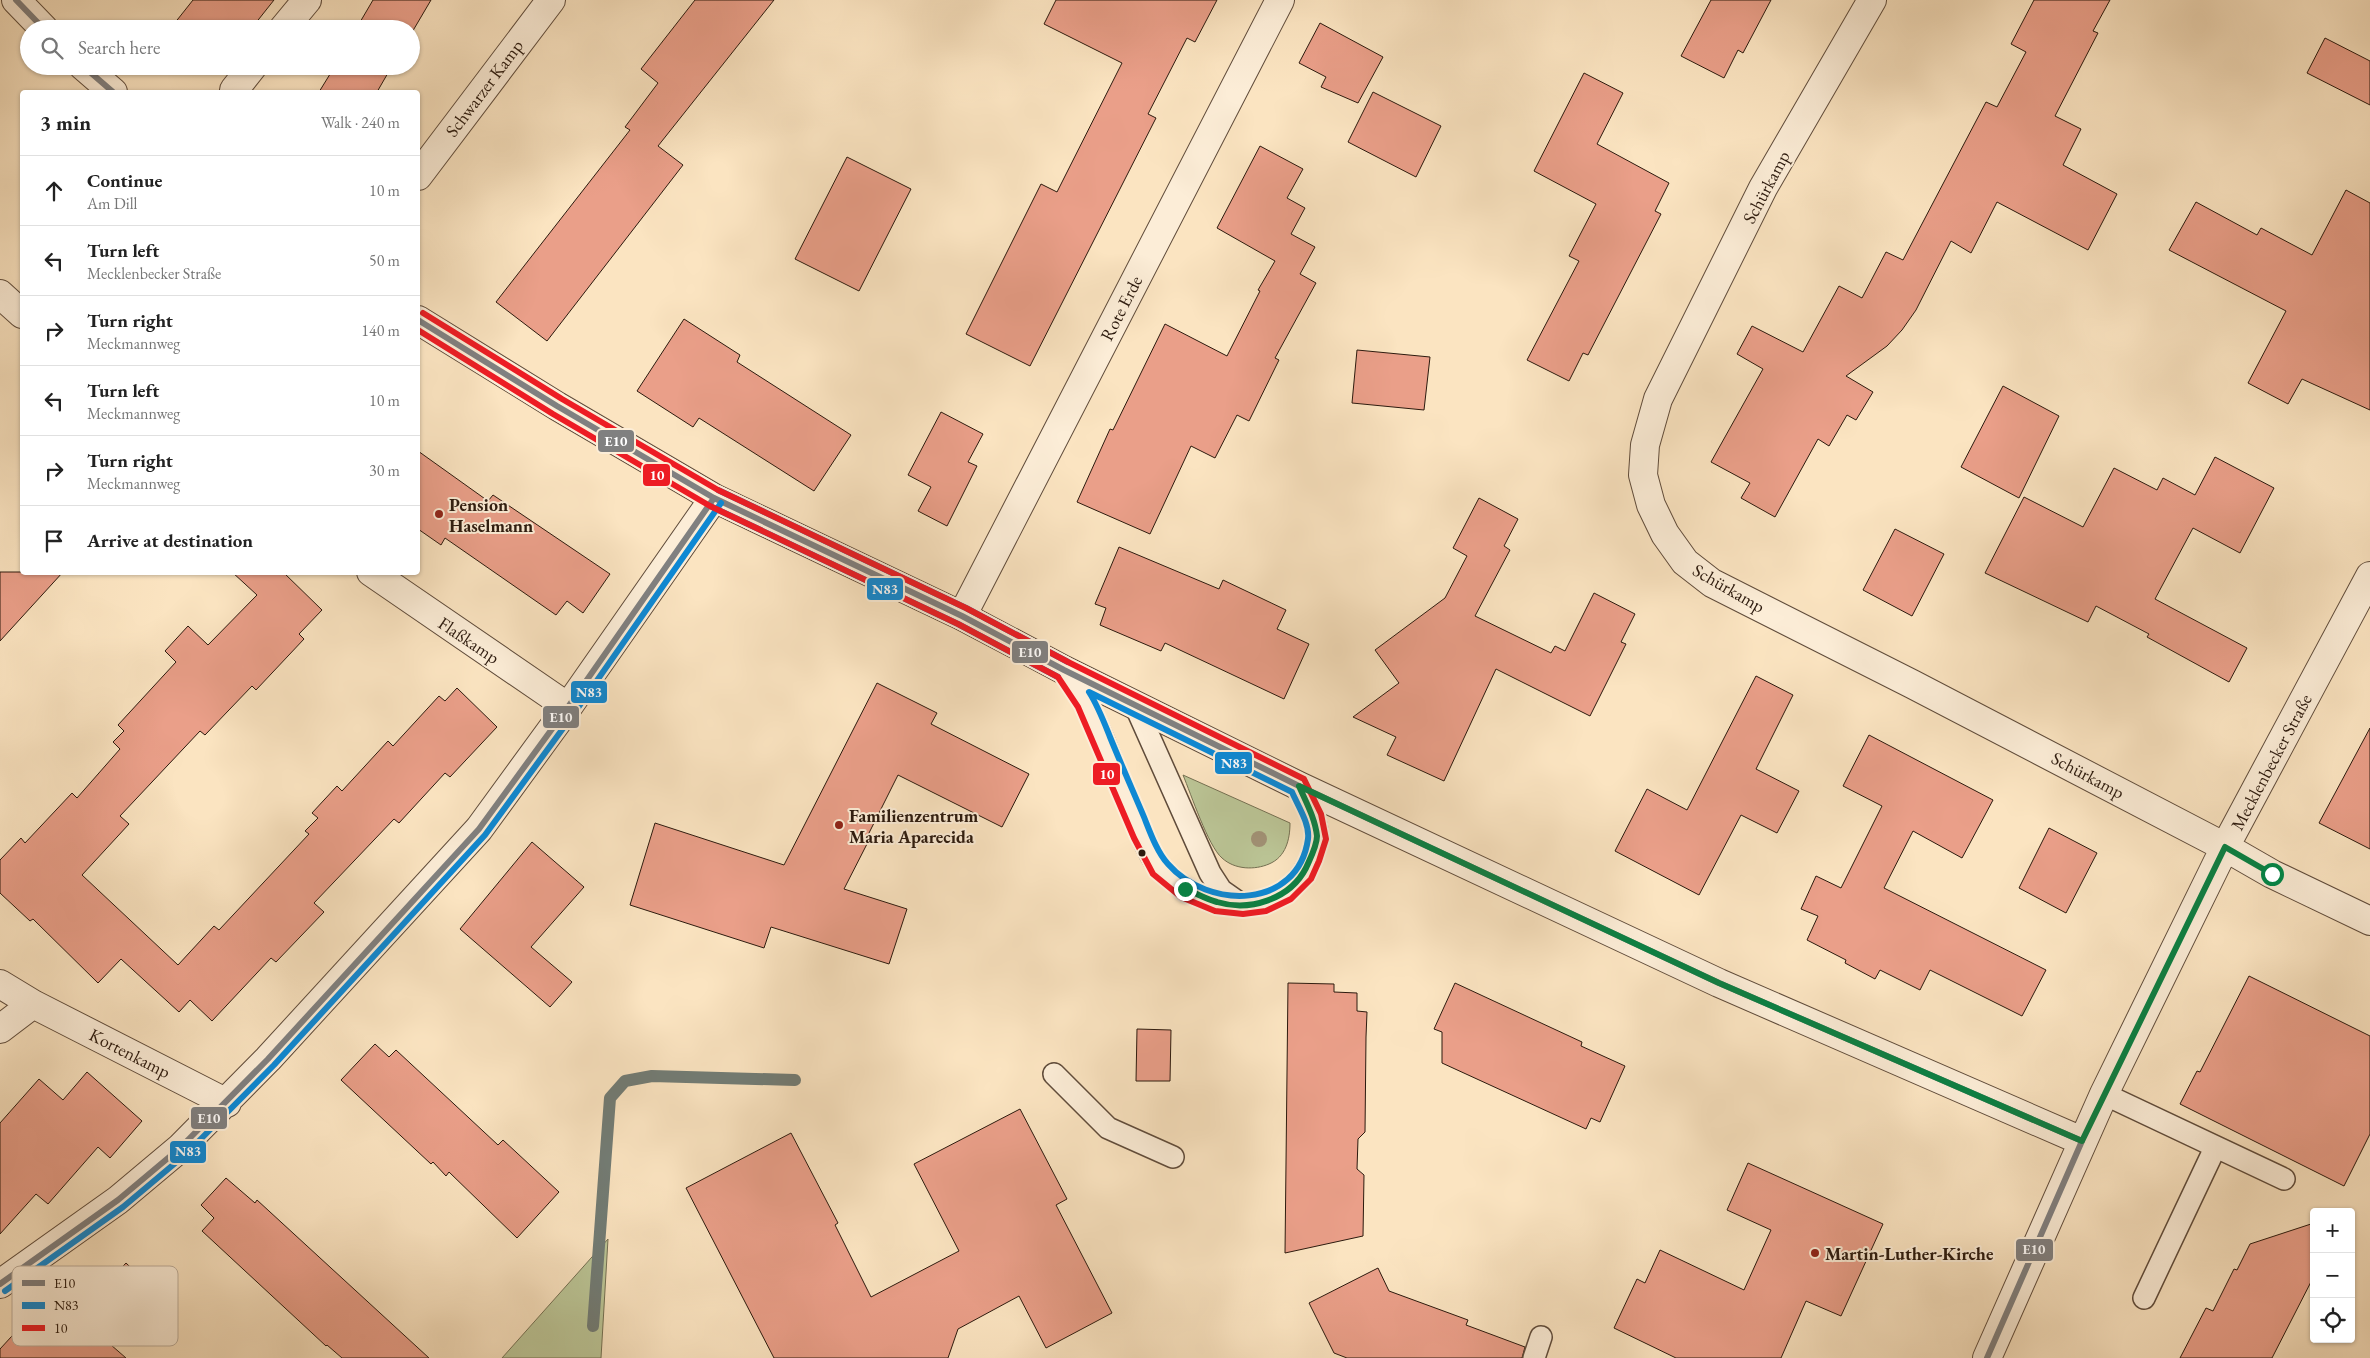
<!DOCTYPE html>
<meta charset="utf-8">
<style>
:root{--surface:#fff;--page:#f2f2f2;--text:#222;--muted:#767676;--line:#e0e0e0}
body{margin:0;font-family:"EB Garamond",serif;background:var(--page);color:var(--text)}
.controls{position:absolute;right:15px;bottom:15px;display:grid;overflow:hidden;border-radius:5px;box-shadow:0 1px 4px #0004}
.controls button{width:45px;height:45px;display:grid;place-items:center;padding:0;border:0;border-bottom:1px solid var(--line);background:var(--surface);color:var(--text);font:25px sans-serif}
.stop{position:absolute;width:15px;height:15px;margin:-11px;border:4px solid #0b8043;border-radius:50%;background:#fff}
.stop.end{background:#0b8043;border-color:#fff;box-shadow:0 1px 5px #0008}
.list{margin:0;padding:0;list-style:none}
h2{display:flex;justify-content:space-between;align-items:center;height:65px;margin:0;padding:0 20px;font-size:21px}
h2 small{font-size:16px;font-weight:400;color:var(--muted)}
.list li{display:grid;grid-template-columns:32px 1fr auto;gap:15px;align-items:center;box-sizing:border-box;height:70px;padding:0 20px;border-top:1px solid var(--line)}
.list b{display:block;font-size:19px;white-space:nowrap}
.list p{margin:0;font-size:16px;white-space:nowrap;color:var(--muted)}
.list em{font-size:16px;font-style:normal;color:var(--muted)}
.icon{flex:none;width:28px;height:28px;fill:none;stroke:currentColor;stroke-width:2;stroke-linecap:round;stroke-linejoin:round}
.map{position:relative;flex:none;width:2370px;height:1358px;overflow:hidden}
.search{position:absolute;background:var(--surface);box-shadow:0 1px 4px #0004;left:20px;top:20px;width:400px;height:55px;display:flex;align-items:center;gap:12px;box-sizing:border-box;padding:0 18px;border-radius:28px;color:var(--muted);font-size:19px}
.panel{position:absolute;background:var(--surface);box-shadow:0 1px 4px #0004;left:20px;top:90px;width:400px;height:485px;border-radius:5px}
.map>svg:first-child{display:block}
</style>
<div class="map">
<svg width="2370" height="1358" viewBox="0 0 2370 1358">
<rect width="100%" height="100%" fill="#fbe4c1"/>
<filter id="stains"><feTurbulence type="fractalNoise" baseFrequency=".004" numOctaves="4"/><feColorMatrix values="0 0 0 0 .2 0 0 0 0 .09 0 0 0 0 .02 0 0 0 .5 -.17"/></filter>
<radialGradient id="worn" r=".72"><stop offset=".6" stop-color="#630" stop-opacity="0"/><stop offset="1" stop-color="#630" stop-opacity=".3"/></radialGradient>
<!-- green -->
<path fill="#bbc596" stroke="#747052" d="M 1183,775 L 1290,823 C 1290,839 1286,857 1269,864 C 1255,870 1235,870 1222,858 C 1208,846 1191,794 1183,775 Z
M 608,1239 L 601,1358 L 502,1358 Z"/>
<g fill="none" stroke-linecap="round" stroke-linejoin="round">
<!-- stream -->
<path stroke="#727c75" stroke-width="12" d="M 593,1326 L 610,1098 L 625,1081 L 652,1076 L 795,1080"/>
</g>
<!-- building -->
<path fill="#ea9f89" stroke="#2c1a0e" d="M 193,0 L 274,0 L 251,29 L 170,29 Z
M 373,0 L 431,0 L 411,34 L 411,29 L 356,29 Z
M 695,0 L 774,0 L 658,146 L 683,165 L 547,341 L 496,302 L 630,130 L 625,127 L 658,83 L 641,69 Z
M 1056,0 L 1217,0 L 1195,42 L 1187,38 L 1148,114 L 1156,118 L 1030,366 L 966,334 L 1041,184 L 1057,192 L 1122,63 L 1044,24 Z
M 1711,0 L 1771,0 L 1743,53 L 1738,50 L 1724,78 L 1681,56 Z
M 2034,0 L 2110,0 L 2093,31 L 2098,33 L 2055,116 L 2081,129 L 2063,165 L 2117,194 L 2088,250 L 1997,202 L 1971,253 L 1951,241 L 1916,310 L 1902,330 L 1887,346 L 1846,376 L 1873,392 L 1856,420 L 1847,415 L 1829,446 L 1818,439 L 1775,517 L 1741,498 L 1750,483 L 1711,462 L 1763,369 L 1737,354 L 1752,326 L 1803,352 L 1839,286 L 1862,298 L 1886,252 L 1903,260 L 1986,102 L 1997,107 L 2026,52 L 2011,44 Z
M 1320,23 L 1383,57 L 1358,103 L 1321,87 L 1326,77 L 1299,63 Z
M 2325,38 L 2370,61 L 2370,105 L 2307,73 Z
M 335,66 L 392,66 L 377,92 L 319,92 Z
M 1584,73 L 1623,93 L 1597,144 L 1669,183 L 1655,211 L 1661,214 L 1588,355 L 1583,353 L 1569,381 L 1527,360 L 1579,261 L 1569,256 L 1596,204 L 1534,171 Z
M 1373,92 L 1441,126 L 1416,177 L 1348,142 Z
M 1260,146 L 1303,169 L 1287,198 L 1305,208 L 1291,234 L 1315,247 L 1300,274 L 1316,283 L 1275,358 L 1279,360 L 1249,421 L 1237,415 L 1215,458 L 1191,446 L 1150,534 L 1077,502 L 1110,429 L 1113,430 L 1165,324 L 1227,356 L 1260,291 L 1258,290 L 1275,261 L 1217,228 Z
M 847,157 L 911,189 L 859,291 L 795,259 Z
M 2346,190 L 2370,203 L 2370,410 L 2302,379 L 2288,404 L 2248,383 L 2286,311 L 2169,250 L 2196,202 L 2257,235 L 2261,228 L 2312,255 Z
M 684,319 L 740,355 L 737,362 L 851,435 L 814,491 L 699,418 L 693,427 L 637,391 Z
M 1357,350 L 1430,357 L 1424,410 L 1352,403 Z
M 2003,386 L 2059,416 L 2019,498 L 1961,467 Z
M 941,412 L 983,434 L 968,462 L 977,466 L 947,526 L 918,511 L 931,487 L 908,475 Z
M 418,451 L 488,501 L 493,495 L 610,574 L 583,613 L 567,601 L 556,615 L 445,538 L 441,545 L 418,529 Z
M 2215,457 L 2274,488 L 2240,553 L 2193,528 L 2155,599 L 2247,648 L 2229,682 L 2147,637 L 2149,634 L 2096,606 L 2088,622 L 1985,573 L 2024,497 L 2083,527 L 2114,468 L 2157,490 L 2163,478 L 2195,495 Z
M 1479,498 L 1518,519 L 1504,546 L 1510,550 L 1475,616 L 1551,653 L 1555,646 L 1565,651 L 1594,593 L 1635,614 L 1621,642 L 1626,644 L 1590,716 L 1496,669 L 1444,781 L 1387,755 L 1396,737 L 1353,717 L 1399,683 L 1375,650 L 1445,598 L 1467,556 L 1453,548 Z
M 1895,529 L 1944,554 L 1912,616 L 1863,590 Z
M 1119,547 L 1219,589 L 1223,580 L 1286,610 L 1277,629 L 1309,644 L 1284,699 L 1165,643 L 1161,651 L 1100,625 L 1106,608 L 1095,604 Z
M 0,572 L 63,572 L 0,641 Z
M 232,572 L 283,572 L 322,610 L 299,634 L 304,639 L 256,690 L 252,686 L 205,735 L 200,731 L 120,816 L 129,824 L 82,875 L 178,965 L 214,926 L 219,930 L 309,834 L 305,831 L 318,818 L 312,813 L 337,786 L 342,791 L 388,741 L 393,746 L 439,696 L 445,701 L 457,688 L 497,727 L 450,777 L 445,773 L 399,823 L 394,819 L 314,903 L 324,912 L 276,962 L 271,958 L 212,1021 L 190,1000 L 179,1012 L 121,959 L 98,983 L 33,919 L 30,921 L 0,893 L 0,860 L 21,838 L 25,843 L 72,793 L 77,798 L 120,749 L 113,742 L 124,731 L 118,725 L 176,662 L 165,651 L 188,626 L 208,645 L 257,595 Z
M 1756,676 L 1793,695 L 1756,769 L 1799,791 L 1777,833 L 1741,815 L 1699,895 L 1615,851 L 1647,789 L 1687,810 Z
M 877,683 L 937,713 L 931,724 L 1029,774 L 1002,827 L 898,775 L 865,841 L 868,842 L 844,889 L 907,909 L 889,964 L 771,927 L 764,948 L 630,905 L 655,823 L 784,865 Z
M 2370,728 L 2370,849 L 2319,823 Z
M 1869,735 L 1993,800 L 1962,858 L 1913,831 L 1884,888 L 2046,970 L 2022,1016 L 1930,970 L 1920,990 L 1880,970 L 1875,979 L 1845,963 L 1846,960 L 1807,940 L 1818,916 L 1801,909 L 1816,876 L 1841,888 L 1882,806 L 1843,786 Z
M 2049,828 L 2097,853 L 2066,913 L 2019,888 Z
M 532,842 L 584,887 L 531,947 L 572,982 L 550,1007 L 460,929 Z
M 2249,976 L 2370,1036 L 2370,1134 L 2344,1186 L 2180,1104 L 2197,1071 L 2200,1072 Z
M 1288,983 L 1334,984 L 1334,992 L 1357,993 L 1357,1011 L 1367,1012 L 1366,1037 L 1365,1132 L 1358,1139 L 1357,1169 L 1364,1175 L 1363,1236 L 1285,1253 Z
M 1455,983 L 1582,1042 L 1581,1046 L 1625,1066 L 1600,1122 L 1591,1118 L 1586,1129 L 1442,1063 L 1442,1032 L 1434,1029 Z
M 1137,1029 L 1171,1030 L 1170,1081 L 1136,1081 Z
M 375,1044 L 389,1057 L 396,1050 L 498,1145 L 503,1140 L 559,1192 L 517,1238 L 449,1172 L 446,1176 L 433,1162 L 431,1164 L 341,1080 Z
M 87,1072 L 142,1121 L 110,1158 L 98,1147 L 48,1204 L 36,1194 L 0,1234 L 0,1123 L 39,1079 L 63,1100 Z
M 1020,1109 L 1067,1199 L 1056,1205 L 1112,1313 L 1046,1348 L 1019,1296 L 958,1329 L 948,1358 L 774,1358 L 686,1188 L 791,1133 L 838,1223 L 835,1225 L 871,1297 L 959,1251 L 914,1164 Z
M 1748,1163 L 1883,1224 L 1841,1316 L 1806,1301 L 1781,1358 L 1676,1358 L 1614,1328 L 1637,1279 L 1645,1283 L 1660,1250 L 1744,1290 L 1771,1230 L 1727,1210 Z
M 226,1178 L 255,1203 L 257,1200 L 429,1358 L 342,1358 L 327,1345 L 326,1346 L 202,1231 L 214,1218 L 201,1205 Z
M 2314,1223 L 2314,1276 L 2272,1358 L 2180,1358 L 2206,1308 L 2213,1311 L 2234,1269 L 2237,1270 L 2250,1244 Z
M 126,1263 L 151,1287 L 103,1338 L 126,1358 L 0,1358 L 0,1349 L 46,1299 L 71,1322 Z
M 1378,1268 L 1389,1291 L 1468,1320 L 1466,1325 L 1525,1347 L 1522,1358 L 1347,1358 L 1334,1353 L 1309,1303 Z"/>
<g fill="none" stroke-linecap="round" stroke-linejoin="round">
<!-- lane casing -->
<g stroke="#604c3b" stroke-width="24">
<path id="lane" d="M 1065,670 C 1071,680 1079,691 1085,702 C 1102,730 1115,772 1128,803 C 1136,821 1149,858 1162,871 C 1197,904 1258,921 1295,883 C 1306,871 1314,856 1317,840 C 1319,822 1306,801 1299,786
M 1135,705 L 1210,873 L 1221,890 L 1241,904
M 1054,1074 L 1108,1128 L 1173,1157
M 2104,1094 L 2284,1179
M 2144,1298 L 2215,1148
M 1534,1358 L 1541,1337"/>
</g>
<!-- street casing -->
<g stroke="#604c3b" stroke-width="30">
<path id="street" d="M 16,0 L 44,29
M 1872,0 L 1763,188 L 1658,399 L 1645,445 L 1643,475 L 1651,505 L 1665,534 L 1685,562 L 1712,583 L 1912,684 L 2225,847 L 2272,874 L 2370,921
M 283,29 L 307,0
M 83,66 L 113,92
M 234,90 L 253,66
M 418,176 L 551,0
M 0,294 L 22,314
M 418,320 L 557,406 L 714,498 L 962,616 L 1064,670 L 1299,786 L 1719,983 L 2082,1141
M 371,572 L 568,707
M 962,616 L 1280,0
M 0,984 L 33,1004 L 227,1103
M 0,1029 L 33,1004
M 0,1284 L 118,1200 L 180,1148 L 268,1059 L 479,829 L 568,707 L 714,498
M 1987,1358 L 2104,1094 L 2225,847 L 2370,576"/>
</g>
<!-- lane -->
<use href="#lane" stroke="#fcedd7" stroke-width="21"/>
<!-- street -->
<use href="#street" stroke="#fcedd7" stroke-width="28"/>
<!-- bus-1 casing -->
<g stroke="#fcedd7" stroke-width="10">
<path id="bus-1" d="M 16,0 L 44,29
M 83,66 L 113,92
M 418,320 L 557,406 L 714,498 L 962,616 L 1064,670 L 1299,786 L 1719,983 L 2082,1141
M 0,1284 L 118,1200 L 180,1148 L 268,1059 L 479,829 L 568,707 L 714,498
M 1987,1358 L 2082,1141"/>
</g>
<!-- bus-2 casing -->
<g stroke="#fcedd7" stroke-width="10">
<path id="bus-2" d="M 718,490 L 966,608 L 1068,662
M 710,506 L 958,624 L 1058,677
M 1089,692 L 1292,792 C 1298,806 1310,824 1308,839 C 1298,910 1208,910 1168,864 C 1157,852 1150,832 1144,817 C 1133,791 1121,764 1110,737 C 1104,722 1098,706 1089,692 Z
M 5,1291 L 123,1207 L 186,1154 L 274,1065 L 485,835 L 575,712 L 721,503"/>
</g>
<!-- bus-3 casing -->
<g stroke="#fcedd7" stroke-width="10">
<path id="bus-3" d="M 418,330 L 553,414 L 710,506 L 958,624 L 1058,677 L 1078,707 L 1134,838 L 1153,874 L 1181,897 L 1215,911 L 1243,914 L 1266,911 L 1291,899 L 1311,879 L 1319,861 L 1326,839 L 1321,814 L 1304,779 L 1068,662 L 966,608 L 718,490 L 562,399 L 423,313"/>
</g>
<!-- bus-1 -->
<use href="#bus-1" stroke="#808080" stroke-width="6"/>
<!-- bus-2 -->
<use href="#bus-2" stroke="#0e88d3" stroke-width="6"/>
<!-- bus-3 -->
<use href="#bus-3" stroke="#ed1c24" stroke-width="6"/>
</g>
<!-- trees -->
<circle fill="#a19175" cx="1259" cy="839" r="8"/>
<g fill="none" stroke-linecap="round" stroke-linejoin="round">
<!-- route -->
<path stroke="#0b8043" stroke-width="6" d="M 1185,889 C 1196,893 1206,899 1217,902 C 1250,912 1290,899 1306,868 C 1310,859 1317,846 1317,836 C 1315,818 1306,802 1299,786 L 1719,983 L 2082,1141 L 2225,847 L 2272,874"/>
</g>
<!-- markers -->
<g fill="#8f2418" stroke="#fcedd7" stroke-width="2">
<circle cx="439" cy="514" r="5"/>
<circle cx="839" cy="825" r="5"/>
<circle cx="1815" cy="1253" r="5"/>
</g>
<circle fill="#2c1a0e" stroke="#fcedd7" stroke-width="2" cx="1142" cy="853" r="4.5"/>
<g text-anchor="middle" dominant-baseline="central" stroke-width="4" stroke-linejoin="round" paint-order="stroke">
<!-- street labels -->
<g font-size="18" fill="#2c1a0e" stroke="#fcedd7">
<text transform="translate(484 88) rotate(-53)">Schwarzer Kamp</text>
<text transform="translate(1766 187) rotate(-62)">Schürkamp</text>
<text transform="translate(1121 308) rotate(-63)">Rote Erde</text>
<text transform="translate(1729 588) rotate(30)">Schürkamp</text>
<text transform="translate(469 640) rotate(34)">Flaßkamp</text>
<text transform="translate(2271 762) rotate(-62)">Mecklenbecker Straße</text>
<text transform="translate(2088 775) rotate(28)">Schürkamp</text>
<text transform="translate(130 1053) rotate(27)">Kortenkamp</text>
</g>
<!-- poi labels -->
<g font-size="18" font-weight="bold" fill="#2c1a0e" stroke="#fcedd7" text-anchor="start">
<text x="449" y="504">Pension<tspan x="449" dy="21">Haselmann</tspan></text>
<text x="849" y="815">Familienzentrum<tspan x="849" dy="21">Maria Aparecida</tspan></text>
<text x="1825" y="1253">Martin-Luther-Kirche</text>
</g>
</g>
<!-- legend -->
<rect x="12" y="1266" width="166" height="80" rx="8" fill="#fcedd7" stroke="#beae9b" stroke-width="1"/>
<rect x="22" y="1280" width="23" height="6" fill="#808080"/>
<rect x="22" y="1302" width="23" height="7" fill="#0e88d3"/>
<rect x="22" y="1325" width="23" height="6" fill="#ed1c24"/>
<g font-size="14" fill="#2c1a0e">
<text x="54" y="1288">E10</text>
<text x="54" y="1310">N83</text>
<text x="54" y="1333">10</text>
</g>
<g stroke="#fcedd7" stroke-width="2">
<rect x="597" y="429" width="38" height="24" rx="5" fill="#808080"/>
<rect x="642" y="463" width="29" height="24" rx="5" fill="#ed1c24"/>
<rect x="866" y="577" width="38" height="24" rx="5" fill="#0e88d3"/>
<rect x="1011" y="640" width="38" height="24" rx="5" fill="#808080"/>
<rect x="570" y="680" width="38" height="24" rx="5" fill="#0e88d3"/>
<rect x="542" y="705" width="38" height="24" rx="5" fill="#808080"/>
<rect x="1214" y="751" width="39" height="24" rx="5" fill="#0e88d3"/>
<rect x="1092" y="762" width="29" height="24" rx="5" fill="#ed1c24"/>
<rect x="190" y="1106" width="38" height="24" rx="5" fill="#808080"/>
<rect x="169" y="1140" width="38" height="24" rx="5" fill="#0e88d3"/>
<rect x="2015" y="1238" width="39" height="24" rx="5" fill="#808080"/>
</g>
<g font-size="14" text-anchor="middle" font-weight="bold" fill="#fff">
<text x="616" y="446">E10</text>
<text x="657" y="480">10</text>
<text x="885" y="594">N83</text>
<text x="1030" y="657">E10</text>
<text x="589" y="697">N83</text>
<text x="561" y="722">E10</text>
<text x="1234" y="768">N83</text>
<text x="1107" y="779">10</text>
<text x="209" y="1123">E10</text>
<text x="188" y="1156">N83</text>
<text x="2034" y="1254">E10</text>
</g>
<rect width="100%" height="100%" filter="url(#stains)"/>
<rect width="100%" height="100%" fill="url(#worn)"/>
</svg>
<div class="controls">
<button>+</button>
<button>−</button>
<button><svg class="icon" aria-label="locate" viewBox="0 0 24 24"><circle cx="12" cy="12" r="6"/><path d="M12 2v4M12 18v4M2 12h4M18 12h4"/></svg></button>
</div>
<div class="stop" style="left:2272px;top:874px"></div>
<div class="stop end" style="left:1185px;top:889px"></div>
<div class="search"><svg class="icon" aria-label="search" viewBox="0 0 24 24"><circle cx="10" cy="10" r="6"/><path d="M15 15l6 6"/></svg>Search here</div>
<section class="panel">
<h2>3 min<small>Walk · 240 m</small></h2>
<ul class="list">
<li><svg class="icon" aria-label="ahead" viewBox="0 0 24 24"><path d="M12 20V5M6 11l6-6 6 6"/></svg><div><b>Continue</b><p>Am Dill</p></div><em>10 m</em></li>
<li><svg class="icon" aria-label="left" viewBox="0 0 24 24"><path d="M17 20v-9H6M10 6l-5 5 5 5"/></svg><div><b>Turn left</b><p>Mecklenbecker Straße</p></div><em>50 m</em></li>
<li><svg class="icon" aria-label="right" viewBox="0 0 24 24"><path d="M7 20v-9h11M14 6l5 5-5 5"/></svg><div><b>Turn right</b><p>Meckmannweg</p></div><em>140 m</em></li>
<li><svg class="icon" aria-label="left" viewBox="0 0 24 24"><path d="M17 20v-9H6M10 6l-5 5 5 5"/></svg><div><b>Turn left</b><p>Meckmannweg</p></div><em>10 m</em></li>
<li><svg class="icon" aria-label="right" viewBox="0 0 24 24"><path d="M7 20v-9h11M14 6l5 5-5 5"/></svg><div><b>Turn right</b><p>Meckmannweg</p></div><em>30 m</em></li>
<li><svg class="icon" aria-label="arrive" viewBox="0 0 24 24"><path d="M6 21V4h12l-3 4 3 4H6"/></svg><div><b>Arrive at destination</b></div></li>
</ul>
</section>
</div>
